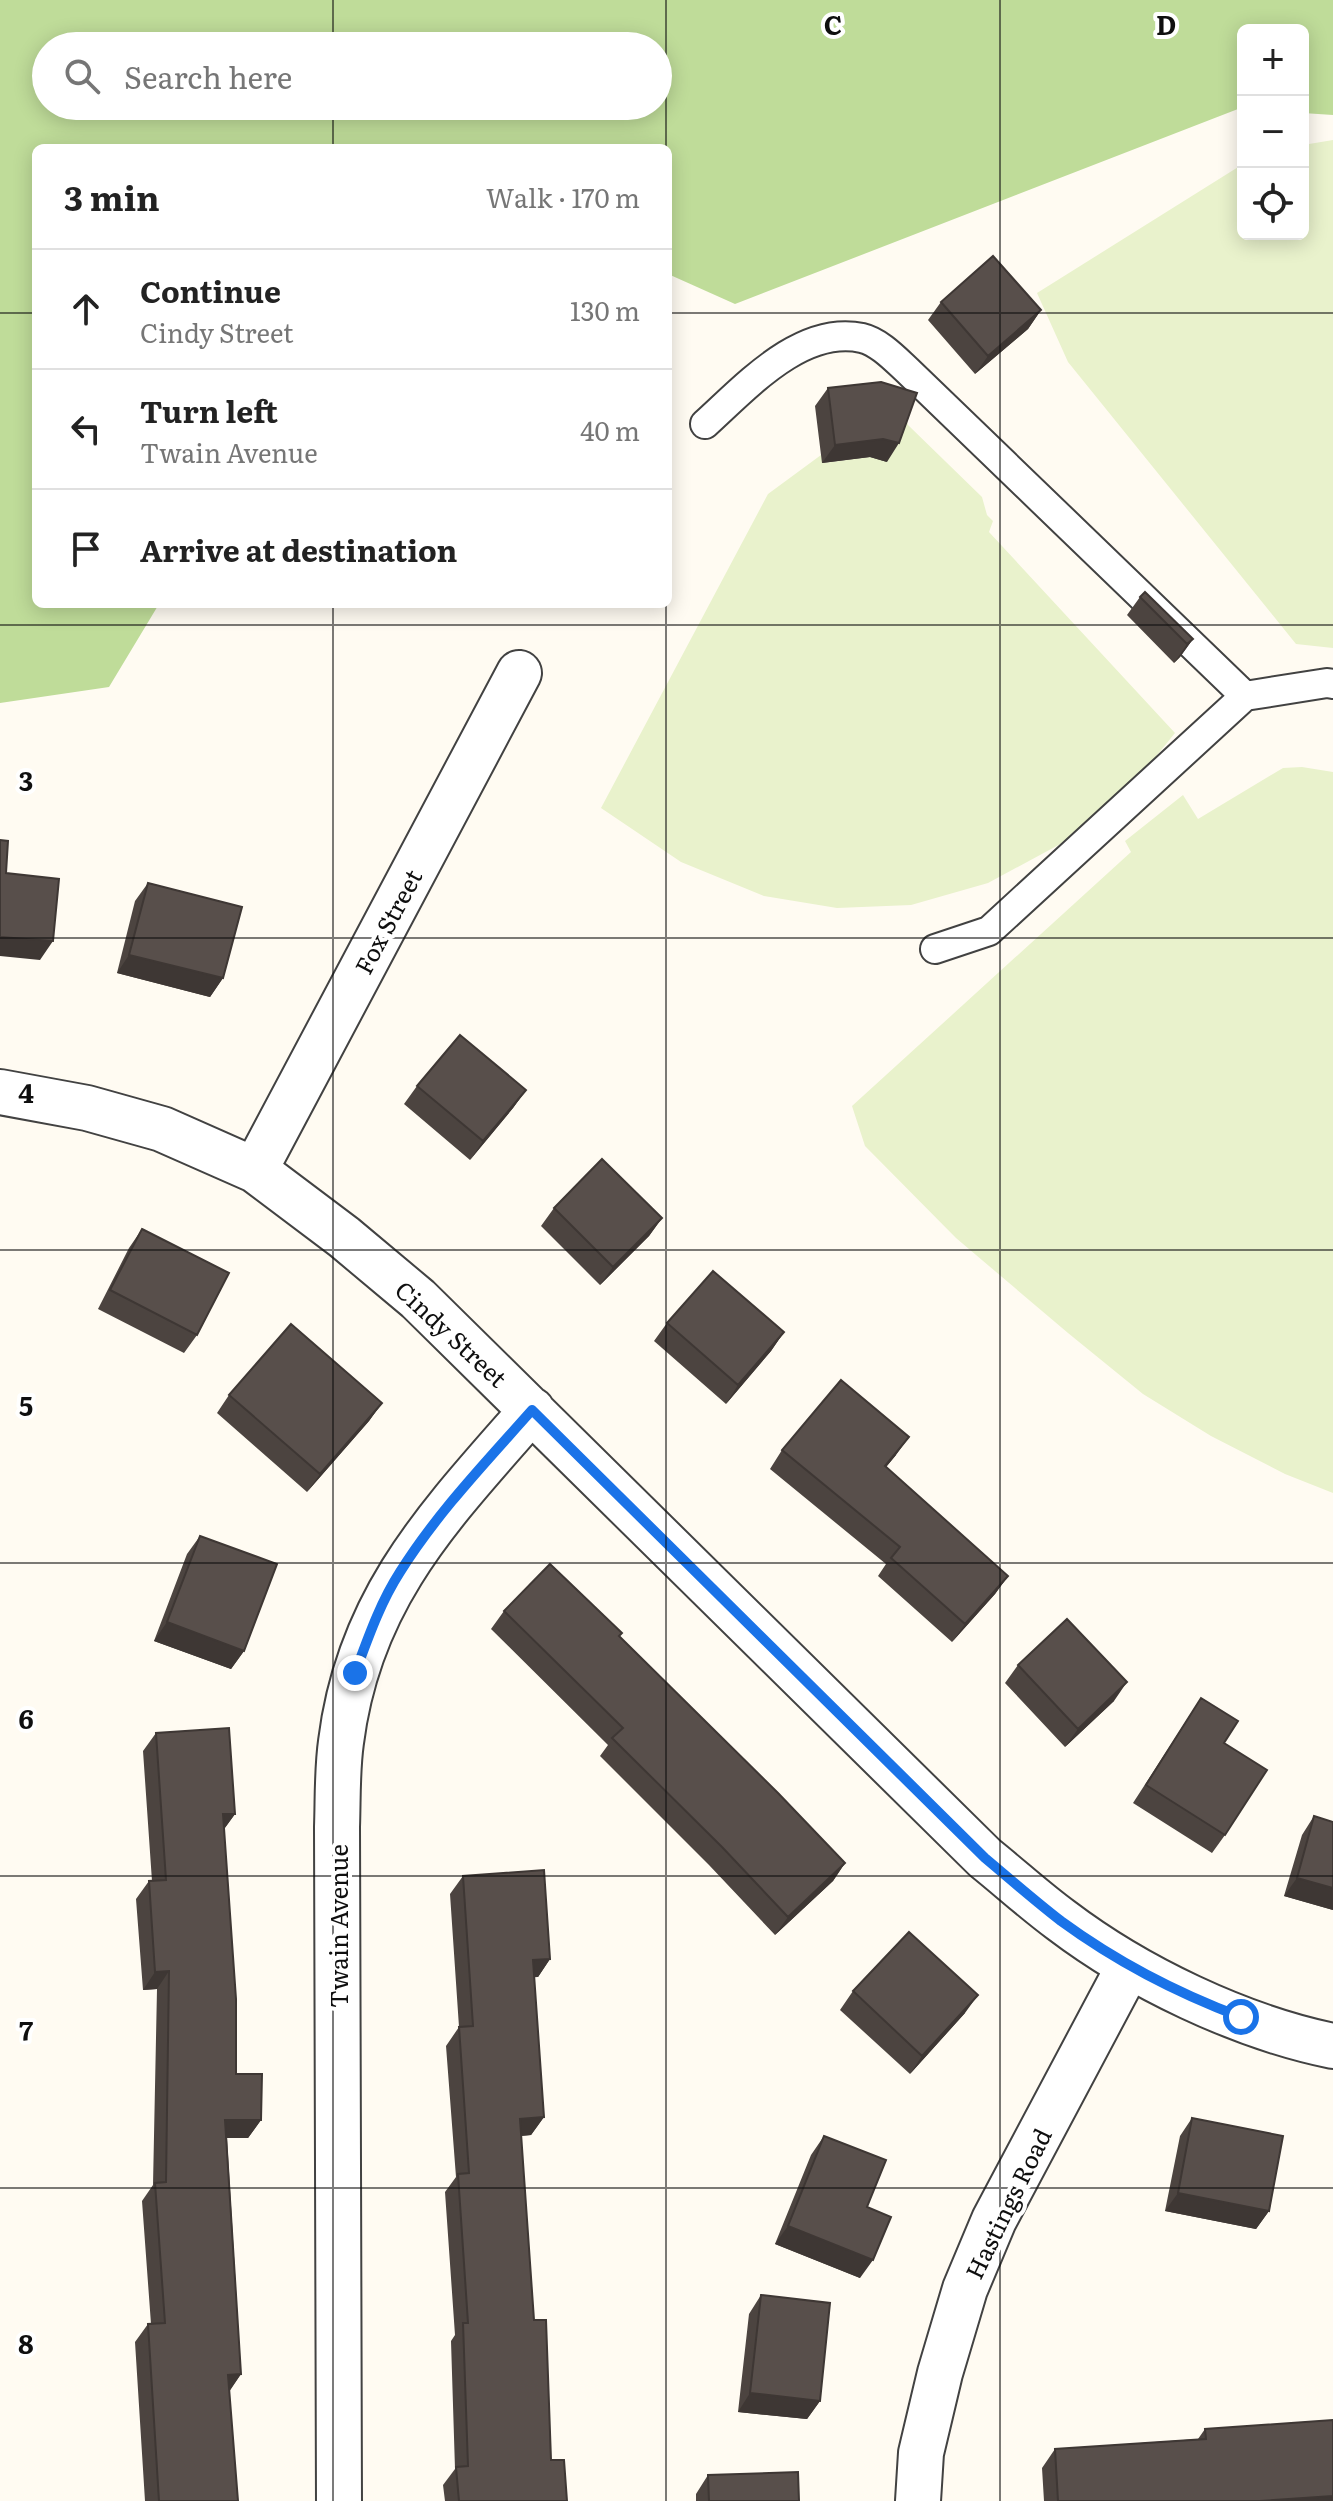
<!DOCTYPE html>
<meta charset="utf-8">
<style>
:root{--surface:#fff;--page:#f2f2f2;--text:#222;--muted:#767676;--line:#e0e0e0}
body{margin:0;font-family:Literata,serif;background:var(--page);color:var(--text)}
.controls{position:absolute;right:24px;top:24px;display:grid;overflow:hidden;border-radius:12px;box-shadow:0 4px 20px #0003}
.controls button{width:72px;height:72px;display:grid;place-items:center;padding:0;border:0;border-bottom:2px solid var(--line);background:var(--surface);color:var(--text);font:40px sans-serif}
.stop{position:absolute;width:24px;height:24px;margin:-18px;border:6px solid #1a73e8;border-radius:50%;background:#fff}
.stop.end{background:#1a73e8;border-color:#fff;box-shadow:0 2px 8px #0008}
.list{margin:0;padding:0;list-style:none}
h2{display:flex;justify-content:space-between;align-items:center;height:104px;margin:0;padding:0 32px;font-size:34px}
h2 small{font-size:26px;font-weight:400;color:var(--muted)}
.list li{display:grid;grid-template-columns:52px 1fr auto;gap:24px;align-items:center;box-sizing:border-box;height:120px;padding:0 32px;border-top:2px solid var(--line)}
.list b{display:block;font-size:30px;white-space:nowrap}
.list p{margin:0;font-size:26px;white-space:nowrap;color:var(--muted)}
.list em{font-size:26px;font-style:normal;color:var(--muted)}
.icon{flex:none;width:44px;height:44px;fill:none;stroke:currentColor;stroke-width:2;stroke-linecap:round;stroke-linejoin:round}
.map{position:relative;flex:none;width:1333px;height:2501px;overflow:hidden}
.search{position:absolute;background:var(--surface);box-shadow:0 4px 20px #0003;left:32px;top:32px;width:640px;height:88px;display:flex;align-items:center;gap:20px;box-sizing:border-box;padding:0 28px;border-radius:44px;color:var(--muted);font-size:30px}
.panel{position:absolute;background:var(--surface);box-shadow:0 4px 20px #0003;left:32px;top:144px;width:640px;height:464px;border-radius:12px}
.map>svg:first-child{display:block}
</style>
<div class="map">
<svg width="1333" height="2501" viewBox="0 0 1333 2501">
<rect width="100%" height="100%" fill="#fffbf2"/>
<!-- forest -->
<path fill="#bfdc99" fill-rule="evenodd" d="M 0,0 L 1333,0 L 1333,115 L 1303,113 L 1303,30 L 1243,30 L 1243,109 L 1238,109 L 735,304 L 668,274 L 668,148 L 36,148 L 36,604 L 159,604 L 109,687 L 0,703 ZM 46,46 L 658,46 L 658,106 L 46,106 Z"/>
<!-- pitch -->
<path fill="#e9f2cc" d="M 1333,140 L 1333,648 L 1296,644 L 1068,362 L 1037,293 L 1243,164 L 1243,234 L 1303,234 L 1303,145 Z
M 904,411 L 908,425 L 982,497 L 987,515 L 993,521 L 989,532 L 1175,733 L 1118,803 L 1064,842 L 988,883 L 911,905 L 837,908 L 764,896 L 681,862 L 601,808 L 768,494 L 821,455 L 823,463 L 870,457 L 886,461 Z
M 1302,767 L 1333,772 L 1333,1493 L 1285,1474 L 1211,1436 L 1143,1394 L 1068,1333 L 956,1238 L 865,1146 L 852,1106 L 1131,852 L 1125,841 L 1183,795 L 1198,819 L 1283,768 Z"/>
<g fill="none" stroke-linecap="round" stroke-linejoin="round">
<!-- lane casing -->
<g stroke="#424242" stroke-width="32">
<path id="lane" d="M 705,424 C 746,387 801,325 862,338 C 879,342 895,359 907,370 L 1245,696
M 935,949 L 989,931 L 1245,696 L 1327,683 L 1333,684"/>
</g>
<!-- street casing -->
<g stroke="#424242" stroke-width="48">
<path id="street" d="M 0,1092 L 87,1108 L 162,1129 L 255,1170 L 344,1237 L 418,1299 L 985,1858 C 1010,1878 1035,1901 1061,1920 C 1136,1977 1240,2027 1333,2046
M 255,1170 L 519,673
M 339,2501 L 337,1827 C 338,1799 337,1770 341,1742 C 359,1597 441,1514 532,1410
M 918,2501 L 921,2453 L 940,2373 L 965,2289 L 994,2220 L 1129,1966"/>
</g>
<!-- lane -->
<use href="#lane" stroke="#fff" stroke-width="28"/>
<!-- street -->
<use href="#street" stroke="#fff" stroke-width="44"/>
</g>
<!-- wall -->
<path fill="#4c4440" d="M 941,302 L 1041,310 L 1028,329 L 975,374 L 928,320 Z
M 828,388 L 887,462 L 870,457 L 822,463 L 815,406 Z
M 1140,597 L 1193,639 L 1180,657 L 1174,663 L 1127,615 Z
M 148,883 L 223,978 L 210,997 L 117,973 L 135,901 Z
M 417,1086 L 526,1090 L 513,1108 L 470,1160 L 404,1104 Z
M 554,1208 L 662,1218 L 649,1236 L 600,1285 L 541,1226 Z
M 142,1229 L 197,1335 L 184,1353 L 98,1309 L 129,1248 Z
M 667,1323 L 784,1332 L 771,1351 L 726,1404 L 654,1341 Z
M 229,1395 L 382,1403 L 369,1421 L 307,1492 L 217,1413 Z
M 782,1450 L 896,1455 L 886,1467 L 1008,1576 L 995,1594 L 952,1642 L 878,1576 L 886,1564 L 770,1469 Z
M 200,1536 L 244,1651 L 231,1669 L 154,1641 L 187,1554 Z
M 504,1611 L 619,1636 L 845,1863 L 833,1881 L 775,1935 L 709,1865 L 600,1756 L 608,1745 L 491,1629 Z
M 1018,1665 L 1114,1701 L 1065,1747 L 1005,1683 Z
M 1201,1698 L 1224,1743 L 1225,1835 L 1212,1853 L 1133,1803 Z
M 156,1733 L 235,1814 L 224,1829 L 236,2074 L 261,2120 L 248,2138 L 227,2138 L 241,2374 L 229,2391 L 238,2501 L 145,2501 L 135,2342 L 148,2324 L 151,2324 L 142,2201 L 153,2185 L 157,1989 L 143,1990 L 136,1899 L 149,1881 L 152,1881 L 143,1751 Z
M 1314,1816 L 1333,1910 L 1284,1896 L 1302,1835 Z
M 463,1876 L 550,1959 L 538,1977 L 534,1977 L 544,2117 L 531,2135 L 521,2136 L 534,2320 L 551,2460 L 567,2501 L 445,2501 L 443,2485 L 455,2469 L 451,2341 L 455,2335 L 445,2192 L 456,2177 L 446,2046 L 459,2027 L 450,1894 Z
M 853,1991 L 965,2013 L 910,2074 L 840,2010 Z
M 1192,2118 L 1269,2211 L 1256,2229 L 1165,2211 L 1180,2136 Z
M 824,2136 L 867,2207 L 860,2278 L 775,2244 L 811,2155 Z
M 761,2295 L 820,2401 L 807,2419 L 738,2412 L 749,2314 Z
M 1205,2429 L 1333,2501 L 1044,2501 L 1042,2468 L 1055,2449 L 1198,2439 Z
M 708,2475 L 799,2501 L 696,2501 L 696,2494 Z"/>
<!-- shaded-wall -->
<path fill="#3e3734" d="M 1041,310 L 1028,329 L 975,374 L 988,356 Z
M 883,439 L 899,443 L 887,462 L 870,457 L 822,463 L 835,445 Z
M 1193,639 L 1180,657 L 1174,663 L 1187,644 Z
M 0,937 L 53,941 L 40,960 L 0,956 Z
M 129,955 L 223,978 L 210,997 L 117,973 Z
M 526,1090 L 513,1108 L 470,1160 L 483,1141 Z
M 662,1218 L 649,1236 L 600,1285 L 613,1267 Z
M 784,1332 L 771,1351 L 726,1404 L 738,1385 Z
M 382,1403 L 369,1421 L 307,1492 L 320,1474 Z
M 909,1437 L 896,1455 L 872,1484 L 885,1466 Z
M 1008,1576 L 995,1594 L 952,1642 L 965,1624 Z
M 167,1622 L 244,1651 L 231,1669 L 154,1641 Z
M 1127,1682 L 1114,1701 L 1065,1747 L 1078,1729 Z
M 223,1814 L 235,1814 L 222,1832 Z
M 845,1863 L 833,1881 L 775,1935 L 788,1917 Z
M 1297,1878 L 1333,1888 L 1333,1910 L 1284,1896 Z
M 550,1959 L 538,1977 L 520,1978 L 533,1960 Z
M 169,1971 L 157,1989 L 143,1990 L 155,1972 Z
M 978,1995 L 965,2013 L 910,2074 L 922,2056 Z
M 544,2117 L 531,2135 L 507,2137 L 520,2119 Z
M 225,2120 L 261,2120 L 248,2138 L 213,2138 Z
M 1178,2193 L 1269,2211 L 1256,2229 L 1165,2211 Z
M 788,2226 L 873,2260 L 860,2278 L 775,2244 Z
M 241,2374 L 229,2392 L 228,2375 Z
M 750,2393 L 820,2401 L 807,2419 L 738,2412 Z
M 1333,2496 L 1333,2501 L 1260,2501 Z"/>
<!-- building -->
<path fill="#584f4b" stroke="#3e3734" stroke-width="2" d="M 993,256 L 1041,310 L 988,356 L 941,302 Z
M 881,382 L 917,393 L 899,443 L 883,439 L 835,445 L 828,388 Z
M 1145,592 L 1193,639 L 1187,644 L 1140,597 Z
M 0,840 L 8,841 L 6,873 L 59,879 L 53,941 L 0,937 Z
M 148,883 L 242,907 L 223,978 L 129,955 Z
M 460,1035 L 526,1090 L 483,1141 L 417,1086 Z
M 602,1159 L 662,1218 L 613,1267 L 554,1208 Z
M 142,1229 L 229,1273 L 197,1335 L 110,1290 Z
M 713,1271 L 784,1332 L 738,1385 L 667,1323 Z
M 291,1324 L 382,1403 L 320,1474 L 229,1395 Z
M 841,1380 L 909,1437 L 885,1466 L 1008,1576 L 965,1624 L 891,1558 L 900,1547 L 782,1450 Z
M 200,1536 L 277,1564 L 244,1651 L 167,1622 Z
M 550,1564 L 622,1633 L 619,1636 L 778,1793 L 845,1863 L 788,1917 L 722,1847 L 612,1738 L 623,1728 L 504,1611 Z
M 1067,1619 L 1127,1682 L 1078,1729 L 1018,1665 Z
M 1201,1698 L 1238,1721 L 1224,1743 L 1267,1770 L 1225,1835 L 1146,1785 Z
M 229,1728 L 235,1814 L 223,1814 L 236,1999 L 236,2074 L 262,2074 L 261,2120 L 225,2120 L 241,2374 L 228,2375 L 238,2501 L 159,2501 L 148,2324 L 165,2323 L 155,2183 L 166,2182 L 169,1971 L 155,1972 L 149,1881 L 166,1880 L 156,1733 Z
M 1314,1816 L 1333,1822 L 1333,1888 L 1297,1878 Z
M 544,1870 L 550,1959 L 533,1960 L 544,2117 L 520,2119 L 534,2320 L 546,2320 L 551,2460 L 564,2460 L 567,2501 L 459,2501 L 456,2467 L 468,2466 L 463,2323 L 468,2323 L 458,2174 L 469,2173 L 459,2027 L 473,2026 L 463,1876 Z
M 909,1932 L 978,1995 L 922,2056 L 853,1991 Z
M 1192,2118 L 1283,2136 L 1269,2211 L 1178,2193 Z
M 824,2136 L 886,2160 L 867,2207 L 891,2217 L 873,2260 L 788,2226 Z
M 761,2295 L 830,2303 L 820,2401 L 750,2393 Z
M 1333,2420 L 1333,2496 L 1260,2501 L 1058,2501 L 1055,2449 L 1206,2439 L 1205,2429 Z
M 798,2472 L 799,2501 L 709,2501 L 708,2475 Z"/>
<g fill="none" stroke-linecap="round" stroke-linejoin="round">
<!-- route -->
<path stroke="#1a73e8" stroke-width="10" d="M 355,1673 C 368,1638 380,1603 400,1572 C 437,1513 486,1462 532,1410 L 985,1858 C 1010,1879 1035,1901 1061,1921 C 1117,1962 1177,1993 1241,2017"/>
</g>
<!-- grid -->
<path fill="none" stroke="#0f0f0f" stroke-width="2" stroke-opacity="0.55" d="M 333,0 L 333,46M 666,0 L 666,148M 1000,0 L 1000,2501M 333,106 L 333,148M 0,313 L 36,313M 668,313 L 1333,313M 333,604 L 333,2501M 666,604 L 666,2501M 0,625 L 1333,625M 0,938 L 1333,938M 0,1250 L 1333,1250M 0,1563 L 1333,1563M 0,1876 L 1333,1876M 0,2188 L 1333,2188"/>
<g text-anchor="middle" dominant-baseline="central" stroke-width="8" stroke-linejoin="round" paint-order="stroke">
<!-- street labels -->
<g font-size="24" fill="#0f0f0f" stroke="#fff">
<text transform="translate(387 921) rotate(-62)">Fox Street</text>
<text transform="translate(452 1333) rotate(43)">Cindy Street</text>
<text transform="translate(337 1926) rotate(-90)">Twain Avenue</text>
<text transform="translate(1007 2203) rotate(-64)">Hastings Road</text>
</g>
</g>
<g font-size="26" text-anchor="middle" font-weight="bold" fill="#0f0f0f" stroke="#fff" stroke-width="8" stroke-linejoin="round" paint-order="stroke">
<text x="833" y="35">C</text>
<text x="1166" y="35">D</text>
<text x="26" y="791">3</text>
<text x="26" y="1103">4</text>
<text x="26" y="1416">5</text>
<text x="26" y="1729">6</text>
<text x="26" y="2041">7</text>
<text x="26" y="2354">8</text>
</g>
</svg>
<div class="controls">
<button>+</button>
<button>−</button>
<button><svg class="icon" aria-label="locate" viewBox="0 0 24 24"><circle cx="12" cy="12" r="6"/><path d="M12 2v4M12 18v4M2 12h4M18 12h4"/></svg></button>
</div>
<div class="stop" style="left:1241px;top:2017px"></div>
<div class="stop end" style="left:355px;top:1673px"></div>
<div class="search"><svg class="icon" aria-label="search" viewBox="0 0 24 24"><circle cx="10" cy="10" r="6"/><path d="M15 15l6 6"/></svg>Search here</div>
<section class="panel">
<h2>3 min<small>Walk · 170 m</small></h2>
<ul class="list">
<li><svg class="icon" aria-label="ahead" viewBox="0 0 24 24"><path d="M12 20V5M6 11l6-6 6 6"/></svg><div><b>Continue</b><p>Cindy Street</p></div><em>130 m</em></li>
<li><svg class="icon" aria-label="left" viewBox="0 0 24 24"><path d="M17 20v-9H6M10 6l-5 5 5 5"/></svg><div><b>Turn left</b><p>Twain Avenue</p></div><em>40 m</em></li>
<li><svg class="icon" aria-label="arrive" viewBox="0 0 24 24"><path d="M6 21V4h12l-3 4 3 4H6"/></svg><div><b>Arrive at destination</b></div></li>
</ul>
</section>
</div>
